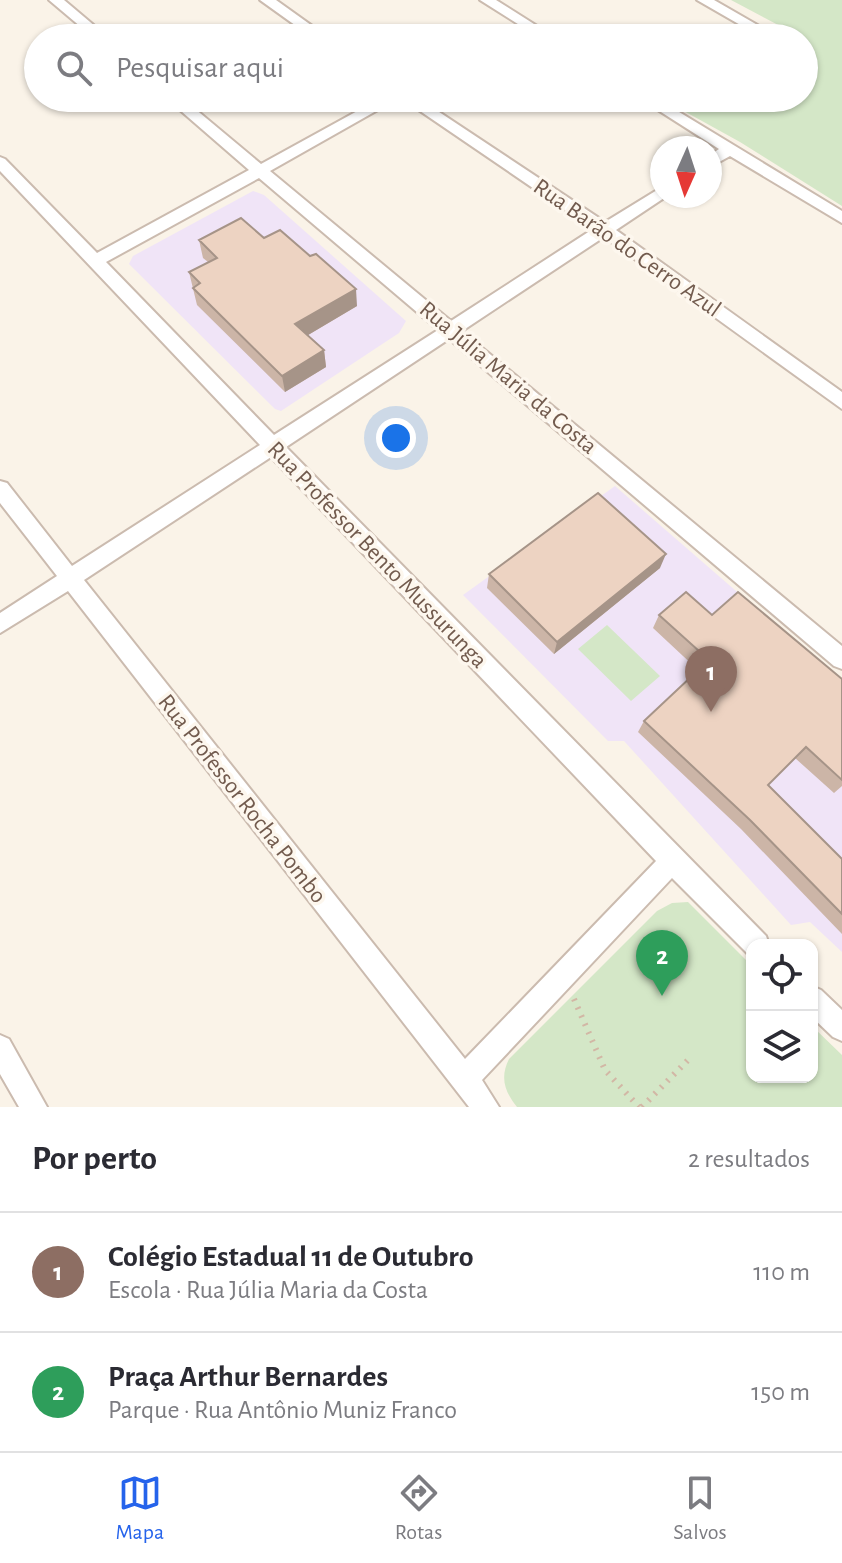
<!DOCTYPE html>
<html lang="pt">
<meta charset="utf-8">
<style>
:root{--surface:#fff;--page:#f7f7f7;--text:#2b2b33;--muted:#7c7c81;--line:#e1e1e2;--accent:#2563eb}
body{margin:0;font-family:"Alegreya Sans",sans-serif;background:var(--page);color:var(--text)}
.controls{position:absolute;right:24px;bottom:24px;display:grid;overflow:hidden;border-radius:16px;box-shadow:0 2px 6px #0004}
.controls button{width:72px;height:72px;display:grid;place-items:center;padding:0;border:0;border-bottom:2px solid var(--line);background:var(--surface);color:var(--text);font:40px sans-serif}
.compass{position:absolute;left:650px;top:136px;width:72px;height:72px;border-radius:50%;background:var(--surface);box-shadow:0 2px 6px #0004;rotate:183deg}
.you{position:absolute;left:396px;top:438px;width:28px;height:28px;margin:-20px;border:6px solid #fff;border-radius:50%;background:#1a73e8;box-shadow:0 0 0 12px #1a73e833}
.badge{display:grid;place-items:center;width:52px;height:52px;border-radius:50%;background:var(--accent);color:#fff;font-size:26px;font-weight:700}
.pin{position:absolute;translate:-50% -66px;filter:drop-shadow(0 2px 4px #0008)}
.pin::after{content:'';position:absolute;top:42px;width:28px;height:24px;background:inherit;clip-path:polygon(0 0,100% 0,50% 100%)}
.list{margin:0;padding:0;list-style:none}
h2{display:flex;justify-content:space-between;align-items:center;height:104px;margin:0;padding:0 32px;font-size:34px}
h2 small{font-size:26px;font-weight:400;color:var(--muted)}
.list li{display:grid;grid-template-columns:52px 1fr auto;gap:24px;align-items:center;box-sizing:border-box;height:120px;padding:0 32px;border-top:2px solid var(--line)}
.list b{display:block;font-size:30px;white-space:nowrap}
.list p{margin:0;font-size:26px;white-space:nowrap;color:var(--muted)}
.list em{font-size:26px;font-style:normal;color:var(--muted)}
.icon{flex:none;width:44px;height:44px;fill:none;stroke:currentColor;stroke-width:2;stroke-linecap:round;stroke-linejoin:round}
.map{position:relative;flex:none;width:842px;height:1107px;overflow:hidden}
.search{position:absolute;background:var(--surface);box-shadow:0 2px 6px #0004;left:24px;right:24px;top:24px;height:88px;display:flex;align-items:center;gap:20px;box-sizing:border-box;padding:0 28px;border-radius:44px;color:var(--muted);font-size:30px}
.sheet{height:344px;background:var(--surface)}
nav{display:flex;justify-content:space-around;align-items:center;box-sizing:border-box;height:112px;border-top:2px solid var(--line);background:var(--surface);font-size:22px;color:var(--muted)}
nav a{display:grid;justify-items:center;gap:4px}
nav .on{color:var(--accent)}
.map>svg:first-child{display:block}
</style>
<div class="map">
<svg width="842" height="1107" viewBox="0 0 842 1107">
<rect width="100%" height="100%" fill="#faf3e8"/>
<!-- education -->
<path fill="#f0e4f7" d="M 253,191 L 264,195 L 406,321 L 399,333 L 281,411 L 275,409 L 129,264 L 133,256 Z
M 615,486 L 842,683 L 842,952 L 810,922 L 791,925 L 624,741 L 608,741 L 463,595 Z"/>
<!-- green -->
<path fill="#d4e7c7" d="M 731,0 L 842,0 L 842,206 L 740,142 L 673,105 L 683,98 L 804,98 L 804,38 L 768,38 L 782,27 Z
M 607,625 L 660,676 L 631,701 L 578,649 Z
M 688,902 L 752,966 L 752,1077 L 812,1077 L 812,1026 L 842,1055 L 842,1107 L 517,1107 C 504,1091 500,1077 509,1059 L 657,911 L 672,903 Z"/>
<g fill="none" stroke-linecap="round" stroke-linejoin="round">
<!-- minor casing -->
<g stroke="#cbbbaf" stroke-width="4">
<path id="minor" d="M 49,0 L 64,0 L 109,38 L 94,38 Z
M 260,0 L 276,0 L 329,38 L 313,38 Z
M 480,0 L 496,0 L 556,38 L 540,38 Z
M 697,0 L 714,0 L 768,31 L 756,34 Z
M 166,98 L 182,98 L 261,164 L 381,98 L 399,98 L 270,171 L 451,321 L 593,229 L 401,98 L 418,98 L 605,222 L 662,187 L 662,196 L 667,196 L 616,230 L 842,392 L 842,409 L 604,237 L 462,331 L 842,646 L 842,669 L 834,666 L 449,339 L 286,447 L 766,936 L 769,945 L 752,945 L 752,955 L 748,954 L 672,878 L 482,1080 L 499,1107 L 469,1107 L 68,591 L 0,633 L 0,613 L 57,576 L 0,503 L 0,481 L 7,483 L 72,566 L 260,445 L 0,171 L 0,157 L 5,159 L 97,253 L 249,170 ZM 259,178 L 438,330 L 274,435 L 106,262 ZM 271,457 L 656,861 L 465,1059 L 84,580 Z
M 639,98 L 656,98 L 842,211 L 842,223 L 730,156 L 710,167 L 710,155 L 719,149 Z
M 812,986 L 821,990 L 842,1010 L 842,1041 L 833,1037 L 812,1017 Z
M 0,1035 L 9,1039 L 47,1107 L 19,1107 L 0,1074 Z"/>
</g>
<!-- path -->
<path stroke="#d2b7a5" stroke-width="6" stroke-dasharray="2 7" stroke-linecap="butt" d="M 574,999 L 605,1070 L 639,1107
M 642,1107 L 688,1060"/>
<!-- minor -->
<use href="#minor" fill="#fff" fill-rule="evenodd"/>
</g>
<!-- wall -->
<path fill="#ccb5a7" d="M 264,238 L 357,306 L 308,335 L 324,350 L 326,367 L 285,392 L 197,305 L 189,272 L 208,262 L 203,258 L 199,240 Z
M 660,568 L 554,654 L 487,588 L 489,574 Z
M 659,615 L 712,615 L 842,679 L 842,786 L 834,793 L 795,758 L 768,785 L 842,859 L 842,934 L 741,829 L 638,732 L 644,721 L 698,670 L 653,628 Z"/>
<!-- shaded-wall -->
<path fill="#a69488" d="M 356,289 L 357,306 L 298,341 L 295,324 Z
M 324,350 L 326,367 L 285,392 L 282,376 Z
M 666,554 L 660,568 L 554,654 L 557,642 Z"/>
<!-- building -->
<path fill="#edd3c2" stroke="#a69488" stroke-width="2" d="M 241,218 L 264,238 L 280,230 L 310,256 L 316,254 L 356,289 L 295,324 L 324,350 L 282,376 L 193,288 L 200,283 L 189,272 L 217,258 L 199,240 Z
M 598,493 L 666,554 L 557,642 L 489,574 Z
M 686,592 L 712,615 L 738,592 L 842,679 L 842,780 L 806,747 L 768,785 L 842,859 L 842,914 L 750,820 L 644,721 L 709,660 L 659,615 Z"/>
<g text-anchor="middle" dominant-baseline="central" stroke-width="7" stroke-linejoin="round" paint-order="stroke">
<!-- street labels -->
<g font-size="24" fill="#725b4e" stroke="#fdf7ee">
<text transform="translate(627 248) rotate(35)">Rua Barão do Cerro Azul</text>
<text transform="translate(508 378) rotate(40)">Rua Júlia Maria da Costa</text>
<text transform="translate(377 555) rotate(46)">Rua Professor Bento Mussurunga</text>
<text transform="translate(242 799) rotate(52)">Rua Professor Rocha Pombo</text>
</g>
</g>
</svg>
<div class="controls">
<button><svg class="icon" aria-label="locate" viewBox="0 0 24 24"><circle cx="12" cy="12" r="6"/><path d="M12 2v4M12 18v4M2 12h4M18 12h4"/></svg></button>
<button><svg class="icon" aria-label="layers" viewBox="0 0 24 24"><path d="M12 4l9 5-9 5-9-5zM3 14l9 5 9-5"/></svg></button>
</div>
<svg class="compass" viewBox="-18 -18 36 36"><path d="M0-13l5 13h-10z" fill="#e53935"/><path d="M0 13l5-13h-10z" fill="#7c7c81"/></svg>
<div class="you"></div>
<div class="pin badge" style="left:711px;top:712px;background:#8d6e63">1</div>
<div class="pin badge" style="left:662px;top:996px;background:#2e9e5b">2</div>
<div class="search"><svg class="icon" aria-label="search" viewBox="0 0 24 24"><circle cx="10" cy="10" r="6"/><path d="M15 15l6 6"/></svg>Pesquisar aqui</div>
</div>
<section class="sheet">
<h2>Por perto<small>2 resultados</small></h2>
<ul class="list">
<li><span class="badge" style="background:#8d6e63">1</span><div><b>Colégio Estadual 11 de Outubro</b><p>Escola · Rua Júlia Maria da Costa</p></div><em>110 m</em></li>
<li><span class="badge" style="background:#2e9e5b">2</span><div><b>Praça Arthur Bernardes</b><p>Parque · Rua Antônio Muniz Franco</p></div><em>150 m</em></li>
</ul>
</section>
<nav>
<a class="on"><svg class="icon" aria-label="map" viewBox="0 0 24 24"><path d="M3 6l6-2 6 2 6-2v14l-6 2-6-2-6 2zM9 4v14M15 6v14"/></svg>Mapa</a>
<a><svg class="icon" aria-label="directions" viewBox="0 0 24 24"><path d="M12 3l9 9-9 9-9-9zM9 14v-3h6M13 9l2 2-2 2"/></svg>Rotas</a>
<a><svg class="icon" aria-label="saved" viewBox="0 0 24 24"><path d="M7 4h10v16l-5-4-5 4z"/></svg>Salvos</a>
</nav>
